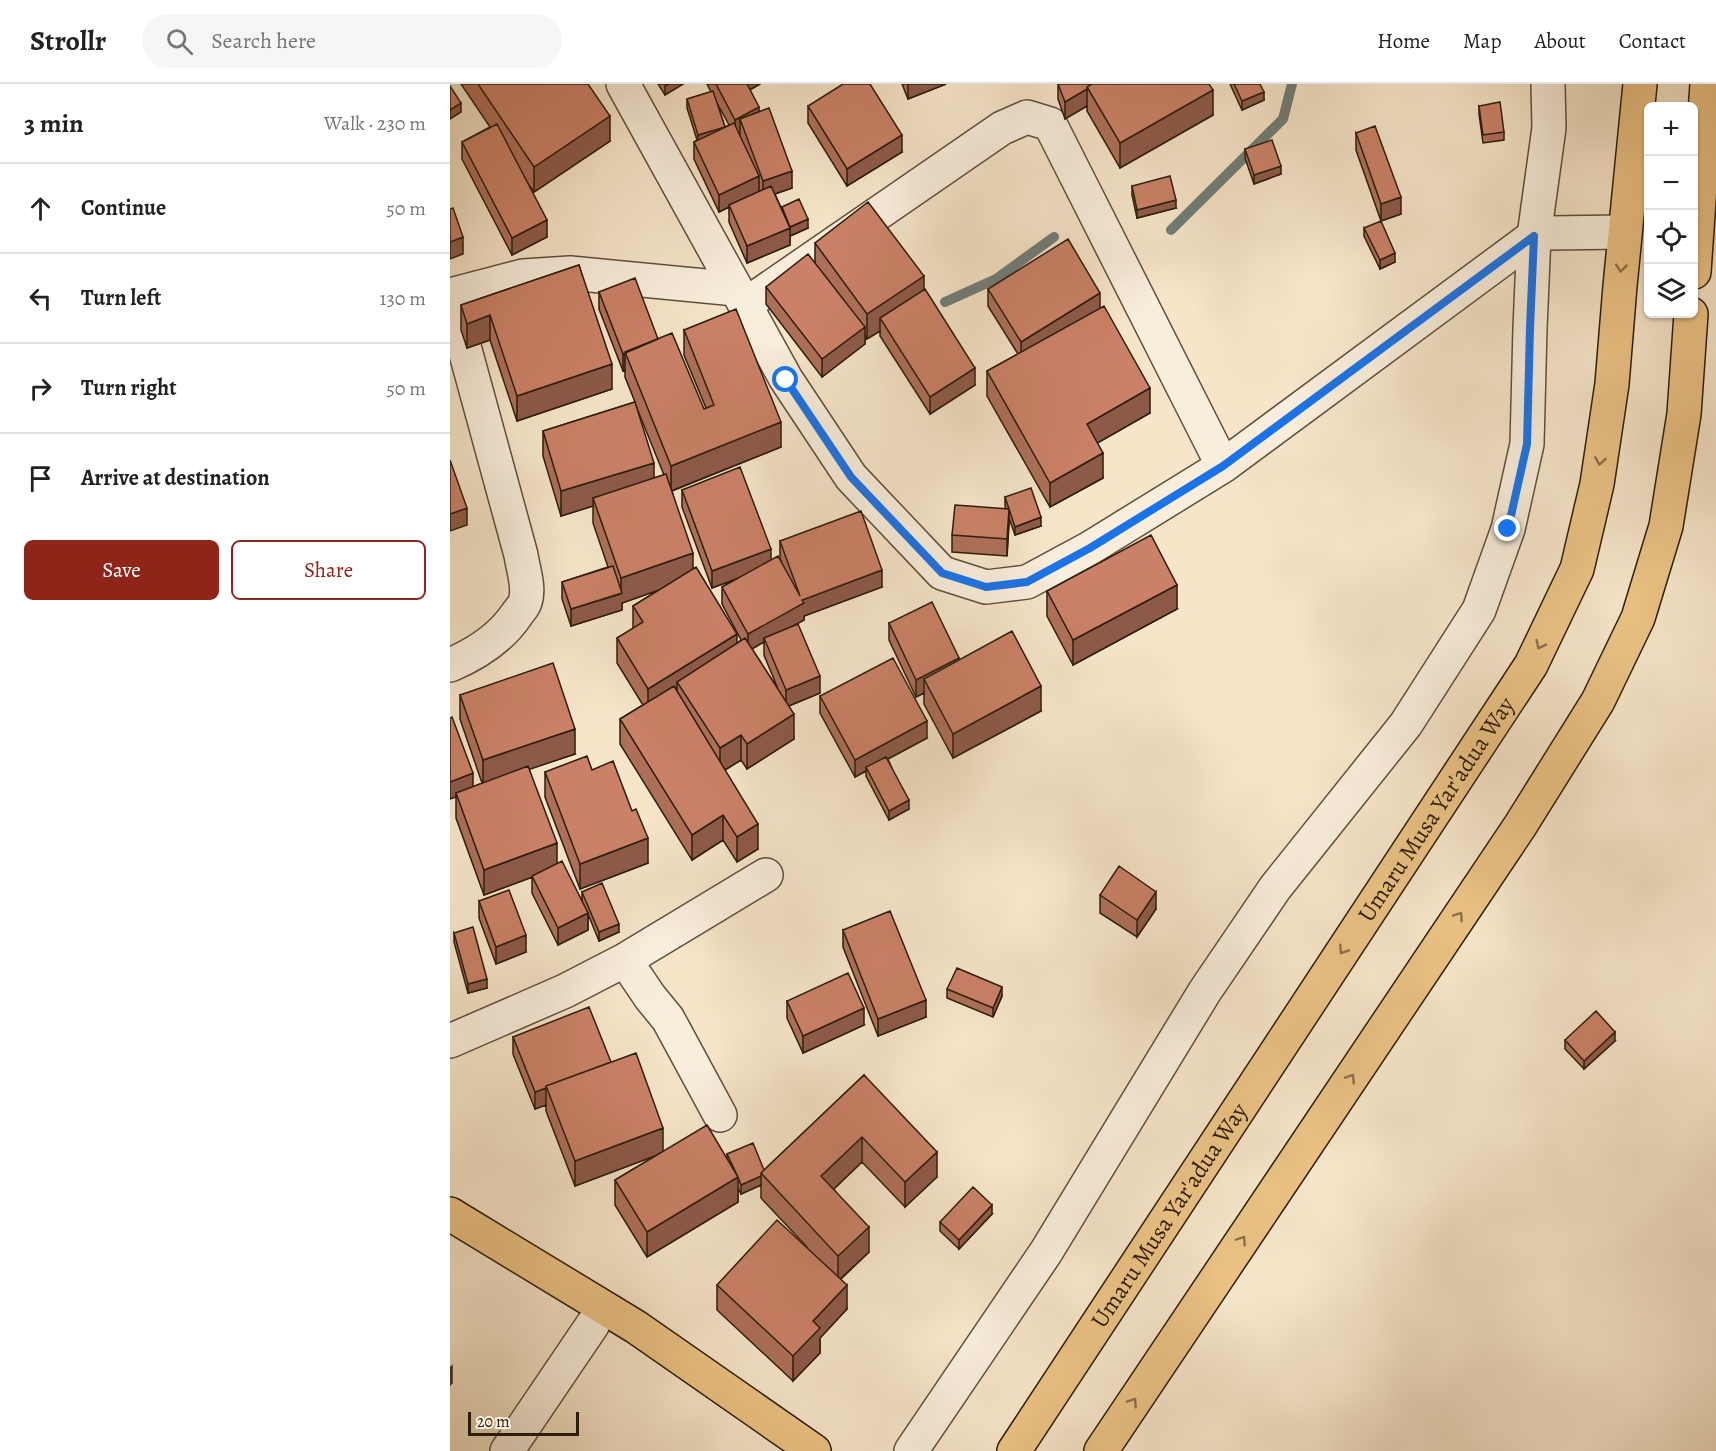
<!DOCTYPE html>
<meta charset="utf-8">
<style>
:root{--surface:#fff;--page:#f6f6f6;--text:#222;--muted:#767676;--line:#e0e0e0;--accent:#8f2418}
body{margin:0;font-family:Alegreya,serif;background:var(--page);color:var(--text)}
.controls{position:absolute;right:18px;top:18px;display:grid;overflow:hidden;border-radius:9px;box-shadow:0 2px 4px #0004}
.controls button{width:54px;height:54px;display:grid;place-items:center;padding:0;border:0;border-bottom:2px solid var(--line);background:var(--surface);color:var(--text);font:30px sans-serif}
.scale{position:absolute;left:18px;bottom:15px;width:111px;box-sizing:border-box;padding-left:6px;border:3px solid #2c1d0d;border-top:0;font-size:16px;line-height:21px;white-space:nowrap;color:#2c1d0d;-webkit-text-stroke:4px #f9eedc;paint-order:stroke}
.stop{position:absolute;width:18px;height:18px;margin:-14px;border:4px solid #1a73e8;border-radius:50%;background:#fff}
.stop.end{background:#1a73e8;border-color:#fff;box-shadow:0 2px 6px #0008}
.list{margin:0;padding:0;list-style:none}
h2{display:flex;justify-content:space-between;align-items:center;height:78px;margin:0;padding:0 24px;font-size:26px}
h2 small{font-size:20px;font-weight:400;color:var(--muted)}
.list li{display:grid;grid-template-columns:39px 1fr auto;gap:18px;align-items:center;box-sizing:border-box;height:90px;padding:0 24px;border-top:2px solid var(--line)}
.list b{display:block;font-size:22px;white-space:nowrap}
.list em{font-size:20px;font-style:normal;color:var(--muted)}
.actions{display:flex;gap:12px;padding:18px 24px}
.actions a{flex:1;padding:14px 0;border:2px solid var(--accent);border-radius:9px;text-align:center;font-size:21px;color:var(--accent)}
.actions .main{background:var(--accent);color:#fff}
.icon{flex:none;width:33px;height:33px;fill:none;stroke:currentColor;stroke-width:2;stroke-linecap:round;stroke-linejoin:round}
.map{position:relative;flex:none;width:1266px;height:1367px;overflow:hidden}
header{display:flex;align-items:center;gap:36px;box-sizing:border-box;height:84px;padding:0 30px;background:var(--surface);border-bottom:2px solid var(--line)}
header strong{font-size:28px}
nav{display:flex;gap:33px;margin-inline-start:auto;font-size:21px}
.search{width:420px;height:54px;background:var(--page);display:flex;align-items:center;gap:15px;box-sizing:border-box;padding:0 21px;border-radius:33px;color:var(--muted);font-size:22px}
main{display:flex}
aside{flex:1;background:var(--surface)}
.map>svg:first-child{display:block}
</style>
<header>
<strong>Strollr</strong>
<div class="search"><svg class="icon" aria-label="search" viewBox="0 0 24 24"><circle cx="10" cy="10" r="6"/><path d="M15 15l6 6"/></svg>Search here</div>
<nav><a>Home</a><a>Map</a><a>About</a><a>Contact</a></nav>
</header>
<main>
<aside>
<h2>3 min<small>Walk · 230 m</small></h2>
<ul class="list">
<li><svg class="icon" aria-label="ahead" viewBox="0 0 24 24"><path d="M12 20V5M6 11l6-6 6 6"/></svg><div><b>Continue</b></div><em>50 m</em></li>
<li><svg class="icon" aria-label="left" viewBox="0 0 24 24"><path d="M17 20v-9H6M10 6l-5 5 5 5"/></svg><div><b>Turn left</b></div><em>130 m</em></li>
<li><svg class="icon" aria-label="right" viewBox="0 0 24 24"><path d="M7 20v-9h11M14 6l5 5-5 5"/></svg><div><b>Turn right</b></div><em>50 m</em></li>
<li><svg class="icon" aria-label="arrive" viewBox="0 0 24 24"><path d="M6 21V4h12l-3 4 3 4H6"/></svg><div><b>Arrive at destination</b></div></li>
</ul>
<div class="actions"><a class="main">Save</a><a>Share</a></div>
</aside>
<div class="map">
<svg width="1266" height="1367" viewBox="0 0 1266 1367">
<rect width="100%" height="100%" fill="#f6e5c9"/>
<filter id="stains"><feTurbulence type="fractalNoise" baseFrequency=".00333" numOctaves="4"/><feColorMatrix values="0 0 0 0 .2 0 0 0 0 .09 0 0 0 0 .02 0 0 0 .5 -.17"/></filter>
<radialGradient id="worn" r=".72"><stop offset=".6" stop-color="#630" stop-opacity="0"/><stop offset="1" stop-color="#630" stop-opacity=".3"/></radialGradient>
<g fill="none" stroke-linecap="round" stroke-linejoin="round">
<!-- stream -->
<path stroke="#707d77" stroke-width="10" d="M 721,146 L 833,35 L 842,0
M 495,218 L 546,195 L 604,153"/>
<!-- minor casing -->
<g stroke="#5e4f3c" stroke-width="36">
<path id="minor" d="M 173,0 L 336,295 L 401,393 L 492,489 L 536,503 L 577,498 L 640,464 L 773,382 L 1084,152 L 1080,244 L 1077,360 L 1058,445 L 1029,526 L 956,640 L 825,804 L 755,907 L 596,1168 L 461,1367
M 1098,0 L 1099,44 L 1084,152 L 1097,149 L 1175,148
M 0,211 L 71,471 C 73,485 80,504 75,518 C 74,522 69,527 67,530 C 51,554 26,570 0,581
M 0,211 L 73,192 L 120,189 L 286,205
M 295,221 L 552,44 L 577,33 L 600,40 L 773,382
M 175,876 L 316,791
M 0,957 L 115,907 L 175,876 L 200,913 L 218,935 L 270,1031
M 57,1367 L 143,1240"/>
</g>
<!-- major casing -->
<g stroke="#2c1d0d" stroke-width="36">
<g id="major">
<path d="M 1244,188 L 1257,0"/>
<path d="M 0,1130 L 186,1243 L 364,1367"/>
<path id="s1" d="M 564,1367 L 1081,581 L 1127,485 L 1147,400 L 1162,300 L 1170,202 L 1190,0"/>
<path d="M 651,1367 L 1070,742 L 1148,617 L 1188,534 L 1216,442 L 1234,330 L 1241,230"/>
</g>
</g>
<!-- minor -->
<use href="#minor" stroke="#f9eedc" stroke-width="33"/>
<!-- major -->
<use href="#major" stroke="#ebc284" stroke-width="33"/>
</g>
<!-- wall -->
<path fill="#ae6f59" stroke="#2c1d0d" stroke-width="1.5" fill-rule="evenodd" d="M 11,0 L 138,0 L 160,57 L 84,108 L 78,100 L 97,153 L 62,171 L 12,75 L 12,58 L 40,43 Z
M 208,0 L 233,0 L 215,11 Z
M 257,0 L 310,0 L 300,6 L 342,104 L 325,110 L 332,126 L 332,123 L 358,144 L 340,152 L 340,150 L 340,161 L 297,179 L 279,138 L 279,123 L 269,128 L 244,75 L 244,58 L 247,56 L 237,24 L 237,15 L 261,8 ZM 267,19 L 279,41 L 275,43 Z
M 452,0 L 496,0 L 458,15 Z
M 608,0 L 759,0 L 763,31 L 670,84 L 637,27 L 637,22 L 615,35 L 608,15 Z
M 780,0 L 810,0 L 814,16 L 792,26 Z
M 358,22 L 452,68 L 397,102 L 358,39 Z
M 1029,22 L 1054,48 L 1054,56 L 1033,59 L 1029,30 Z
M 906,49 L 951,130 L 931,137 L 906,66 Z
M 795,65 L 831,90 L 804,100 L 795,74 Z
M 682,102 L 726,124 L 687,134 L 682,111 Z
M 914,144 L 945,178 L 930,185 L 914,152 Z
M 365,159 L 474,206 L 525,301 L 480,330 L 430,252 L 430,247 L 417,255 L 415,251 L 415,260 L 372,293 L 316,220 L 316,203 L 365,179 Z
M 129,181 L 162,305 L 67,337 L 40,256 L 17,264 L 11,246 L 11,221 Z
M 538,205 L 650,224 L 700,329 L 647,359 L 653,394 L 600,423 L 537,312 L 537,287 L 568,270 L 538,222 Z
M 149,208 L 208,255 L 254,325 L 256,324 L 234,271 L 234,246 L 331,363 L 222,407 L 243,485 L 287,559 L 291,556 L 272,520 L 272,503 L 286,495 L 262,504 L 232,423 L 232,406 L 321,476 L 333,482 L 330,474 L 330,457 L 432,503 L 354,532 L 354,536 L 344,541 L 370,609 L 339,622 L 344,655 L 297,685 L 291,676 L 275,686 L 308,765 L 287,778 L 273,756 L 242,776 L 170,660 L 170,635 L 193,621 L 167,579 L 167,554 L 183,545 L 183,522 L 209,506 L 172,519 L 172,526 L 121,542 L 112,515 L 112,498 L 158,483 L 143,439 L 143,422 L 111,432 L 93,372 L 93,347 L 185,318 L 175,293 L 175,286 L 173,287 L 149,225 ZM 186,322 L 214,391 L 204,394 ZM 314,558 L 314,571 L 328,605 L 302,565 Z
M 555,413 L 591,442 L 565,451 L 559,434 L 557,472 L 502,468 L 502,451 L 556,425 L 555,422 Z
M 597,507 L 727,525 L 623,581 L 597,532 Z
M 439,539 L 509,576 L 591,627 L 503,674 L 474,620 L 474,609 L 466,613 L 439,556 Z
M 10,611 L 125,670 L 79,685 L 107,780 L 132,817 L 132,808 L 169,848 L 149,857 L 138,830 L 138,846 L 108,861 L 82,809 L 82,793 L 34,811 L 6,734 L 6,713 L 0,634 L 23,703 L 32,699 L 10,635 Z
M 370,612 L 477,654 L 438,675 L 459,725 L 439,736 L 416,692 L 416,687 L 405,693 L 370,629 Z
M 142,686 L 198,779 L 130,805 L 95,713 L 95,688 Z
M 650,811 L 706,825 L 687,853 L 650,829 Z
M 29,817 L 76,868 L 46,880 L 29,834 Z
M 393,846 L 476,933 L 428,952 L 393,863 Z
M 4,849 L 37,904 L 18,909 L 4,858 Z
M 497,905 L 552,912 L 543,933 L 497,914 Z
M 337,917 L 414,941 L 353,969 L 337,934 Z
M 63,953 L 161,978 L 213,1067 L 277,1075 L 277,1070 L 314,1086 L 414,991 L 487,1093 L 455,1123 L 412,1078 L 384,1105 L 419,1168 L 391,1195 L 397,1225 L 370,1254 L 370,1269 L 343,1297 L 267,1226 L 267,1201 L 357,1163 L 311,1114 L 311,1101 L 291,1110 L 288,1104 L 288,1118 L 197,1173 L 165,1121 L 165,1096 L 207,1071 L 125,1102 L 96,1027 L 96,1021 L 85,1025 L 63,970 Z
M 1115,956 L 1165,957 L 1134,985 L 1115,965 Z
M 542,1130 L 509,1165 L 490,1147 L 490,1138 Z"/>
<!-- shaded-wall -->
<path fill="#8d5a48" stroke="#2c1d0d" stroke-width="1.5" d="M 219,0 L 233,0 L 215,11 L 215,2 Z
M 293,0 L 310,0 L 293,9 Z
M 458,0 L 496,0 L 458,15 Z
M 637,5 L 637,22 L 615,35 L 615,18 Z
M 763,6 L 763,31 L 670,84 L 670,59 Z
M 814,8 L 814,16 L 792,26 L 792,17 Z
M 11,19 L 11,28 L 0,35 L 0,26 Z
M 309,23 L 309,40 L 290,35 L 290,50 L 285,53 L 285,36 Z
M 160,32 L 160,57 L 84,108 L 84,83 Z
M 275,43 L 248,60 L 248,51 Z
M 452,51 L 452,68 L 397,102 L 397,85 Z
M 831,82 L 831,90 L 804,100 L 804,91 Z
M 342,87 L 342,104 L 313,114 L 313,97 Z
M 309,92 L 309,110 L 279,121 L 279,123 L 269,128 L 269,111 Z
M 951,113 L 951,130 L 931,137 L 931,120 Z
M 726,116 L 726,124 L 687,134 L 687,126 Z
M 358,135 L 358,144 L 340,152 L 340,143 Z
M 97,136 L 97,153 L 62,171 L 62,154 Z
M 340,144 L 340,161 L 297,179 L 297,162 Z
M 13,153 L 13,170 L 0,175 L 0,158 Z
M 945,169 L 945,178 L 930,185 L 930,176 Z
M 474,192 L 474,217 L 430,234 L 430,247 L 417,255 L 417,230 Z
M 650,209 L 650,226 L 571,276 L 571,258 Z
M 40,231 L 40,256 L 17,264 L 17,240 Z
M 415,243 L 415,260 L 372,293 L 372,275 Z
M 175,269 L 175,286 L 173,287 L 173,270 Z
M 162,280 L 162,305 L 67,337 L 67,312 Z
M 525,284 L 525,301 L 480,330 L 480,313 Z
M 700,304 L 700,329 L 637,365 L 637,340 Z
M 331,338 L 331,363 L 221,407 L 221,382 Z
M 653,369 L 653,394 L 600,423 L 600,399 Z
M 204,379 L 204,404 L 143,414 L 143,422 L 111,432 L 111,407 Z
M 17,424 L 17,441 L 0,447 L 0,430 Z
M 559,425 L 559,442 L 557,472 L 557,455 Z
M 591,433 L 591,442 L 565,451 L 565,443 Z
M 321,465 L 321,482 L 262,504 L 262,487 Z
M 243,469 L 243,494 L 172,519 L 172,526 L 121,542 L 121,525 L 171,510 L 171,494 Z
M 432,486 L 432,503 L 354,532 L 354,536 L 315,557 L 314,554 L 314,558 L 298,567 L 298,550 L 352,516 Z
M 727,501 L 727,525 L 623,581 L 623,556 Z
M 287,550 L 287,575 L 227,598 L 227,612 L 198,630 L 198,605 Z
M 509,574 L 509,591 L 474,595 L 474,609 L 466,613 L 466,596 Z
M 370,592 L 370,609 L 336,623 L 336,606 Z
M 591,602 L 591,627 L 503,674 L 503,650 Z
M 344,630 L 344,655 L 297,685 L 297,660 Z
M 477,637 L 477,654 L 417,686 L 416,683 L 416,687 L 405,693 L 405,676 Z
M 125,645 L 125,670 L 33,701 L 33,676 Z
M 291,651 L 291,676 L 270,689 L 270,664 Z
M 23,689 L 23,706 L 6,709 L 6,713 L 0,715 L 0,698 Z
M 459,716 L 459,725 L 439,736 L 439,727 Z
M 273,731 L 273,756 L 242,776 L 242,751 Z
M 308,740 L 308,765 L 287,778 L 287,753 Z
M 198,754 L 198,779 L 130,805 L 130,780 Z
M 107,759 L 107,784 L 34,811 L 34,786 Z
M 706,808 L 706,825 L 687,853 L 687,836 Z
M 138,829 L 138,846 L 108,861 L 108,844 Z
M 169,840 L 169,848 L 149,857 L 149,848 Z
M 76,851 L 76,868 L 46,880 L 46,863 Z
M 37,895 L 37,904 L 18,909 L 18,900 Z
M 552,903 L 552,912 L 543,933 L 543,924 Z
M 476,916 L 476,933 L 428,952 L 428,935 Z
M 414,924 L 414,941 L 353,969 L 353,952 Z
M 1165,948 L 1165,957 L 1134,985 L 1134,977 Z
M 96,1004 L 96,1021 L 85,1025 L 85,1008 Z
M 213,1044 L 213,1069 L 125,1102 L 125,1077 Z
M 412,1053 L 412,1078 L 371,1117 L 371,1092 Z
M 487,1068 L 487,1093 L 455,1123 L 455,1098 Z
M 311,1092 L 311,1101 L 291,1110 L 291,1101 Z
M 288,1093 L 288,1118 L 197,1173 L 197,1148 Z
M 542,1121 L 542,1130 L 509,1165 L 509,1156 Z
M 419,1143 L 419,1168 L 388,1197 L 388,1172 Z
M 397,1201 L 397,1225 L 370,1254 L 370,1269 L 343,1297 L 343,1272 L 363,1237 Z
M 2,1282 L 2,1299 L 0,1301 L 0,1284 Z"/>
<!-- building -->
<path fill="#ca8167" stroke="#2c1d0d" stroke-width="1.5" d="M 28,0 L 138,0 L 160,32 L 84,83 Z
M 266,0 L 297,0 L 309,23 L 285,36 Z
M 393,0 L 420,0 L 452,51 L 397,85 L 358,22 Z
M 608,0 L 642,0 L 637,3 L 637,5 L 615,18 Z
M 642,0 L 759,0 L 763,6 L 670,59 L 637,3 Z
M 784,0 L 810,0 L 814,8 L 792,17 Z
M 0,2 L 11,19 L 0,26 Z
M 263,7 L 275,43 L 248,51 L 237,15 Z
M 1050,18 L 1054,48 L 1033,51 L 1029,22 Z
M 319,24 L 342,87 L 313,97 L 290,35 Z
M 284,39 L 309,92 L 269,111 L 244,58 Z
M 47,40 L 97,136 L 62,154 L 12,58 Z
M 925,42 L 951,113 L 931,120 L 906,49 Z
M 822,56 L 831,82 L 804,91 L 795,65 Z
M 720,92 L 726,116 L 687,126 L 682,102 Z
M 321,102 L 340,144 L 297,162 L 279,121 Z
M 349,115 L 358,135 L 340,143 L 332,123 Z
M 418,118 L 474,192 L 417,230 L 365,159 Z
M 3,124 L 13,153 L 0,158 L 0,125 Z
M 931,137 L 945,169 L 930,176 L 914,144 Z
M 618,155 L 650,209 L 571,258 L 538,205 Z
M 358,170 L 415,243 L 372,275 L 316,203 Z
M 129,181 L 162,280 L 67,312 L 40,231 L 17,240 L 11,221 Z
M 185,194 L 208,255 L 173,270 L 149,208 Z
M 475,205 L 525,284 L 480,313 L 430,234 Z
M 654,222 L 700,304 L 637,340 L 653,369 L 600,399 L 537,287 Z
M 286,225 L 331,338 L 221,382 L 175,268 L 222,249 L 254,325 L 264,321 L 234,246 Z
M 185,318 L 204,379 L 111,407 L 93,347 Z
M 0,376 L 17,424 L 0,430 Z
M 290,383 L 321,465 L 262,487 L 232,406 Z
M 216,390 L 243,469 L 171,494 L 143,414 Z
M 581,404 L 591,433 L 565,443 L 555,413 Z
M 505,421 L 559,425 L 557,455 L 502,451 Z
M 411,427 L 432,486 L 352,516 L 354,519 L 298,550 L 272,503 L 328,472 L 350,512 L 330,457 Z
M 701,451 L 727,501 L 623,556 L 597,507 Z
M 163,482 L 172,509 L 121,525 L 112,498 Z
M 246,483 L 287,550 L 198,605 L 167,554 L 193,538 L 183,522 Z
M 482,518 L 509,574 L 466,596 L 439,539 Z
M 348,540 L 370,592 L 336,606 L 314,554 Z
M 562,547 L 591,602 L 503,650 L 474,595 Z
M 295,554 L 344,630 L 297,660 L 291,651 L 270,664 L 227,598 Z
M 443,574 L 477,637 L 405,676 L 370,612 Z
M 103,579 L 125,645 L 33,676 L 10,611 Z
M 224,602 L 308,740 L 287,753 L 273,731 L 242,751 L 170,635 Z
M 2,633 L 23,689 L 0,698 L 0,634 Z
M 137,672 L 142,686 L 163,677 L 182,727 L 186,725 L 198,754 L 130,780 L 95,688 Z
M 436,673 L 459,716 L 439,727 L 416,683 Z
M 78,682 L 107,759 L 34,786 L 6,709 Z
M 112,777 L 138,829 L 108,844 L 82,792 Z
M 669,782 L 706,808 L 687,836 L 650,811 Z
M 152,799 L 169,840 L 149,848 L 132,808 Z
M 59,806 L 76,851 L 46,863 L 29,817 Z
M 440,827 L 476,916 L 428,935 L 393,846 Z
M 23,843 L 37,895 L 18,900 L 4,849 Z
M 507,884 L 552,903 L 543,924 L 497,905 Z
M 398,889 L 414,924 L 353,952 L 337,917 Z
M 139,923 L 161,978 L 96,1002 L 96,1004 L 85,1008 L 63,953 Z
M 1146,927 L 1165,948 L 1134,977 L 1115,956 Z
M 186,969 L 213,1044 L 125,1077 L 96,1002 Z
M 414,991 L 487,1068 L 455,1098 L 412,1053 L 371,1092 L 419,1143 L 388,1172 L 311,1089 Z
M 257,1041 L 288,1093 L 197,1148 L 165,1096 Z
M 303,1059 L 314,1086 L 311,1089 L 311,1092 L 291,1101 L 288,1093 L 277,1070 Z
M 523,1103 L 542,1121 L 509,1156 L 490,1138 Z
M 327,1136 L 397,1201 L 363,1237 L 370,1244 L 343,1272 L 267,1201 Z"/>
<!-- one-way arrows -->
<defs><path id="oneway-chevron" d="M-2-3.5L2.5 0L-2 3.5" fill="none" stroke-width="1.6" stroke-linecap="round" stroke-linejoin="round" transform="scale(1.5)"/></defs>
<g stroke="#8c7048">
<use href="#oneway-chevron" transform="translate(1171 184) rotate(96)"/>
<use href="#oneway-chevron" transform="translate(1150 377) rotate(99)"/>
<use href="#oneway-chevron" transform="translate(1090 561) rotate(116)"/>
<use href="#oneway-chevron" transform="translate(1009 832) rotate(-56)"/>
<use href="#oneway-chevron" transform="translate(893 866) rotate(123)"/>
<use href="#oneway-chevron" transform="translate(901 994) rotate(-56)"/>
<use href="#oneway-chevron" transform="translate(792 1156) rotate(-56)"/>
<use href="#oneway-chevron" transform="translate(683 1318) rotate(-56)"/>
</g>
<g fill="none" stroke-linecap="round" stroke-linejoin="round">
<!-- route -->
<path stroke="#1a73e8" stroke-width="8" d="M 336,296 L 401,393 L 492,489 L 536,503 L 577,498 L 640,464 L 773,382 L 1084,152 L 1080,244 L 1077,360 L 1058,445"/>
</g>
<g text-anchor="middle" dominant-baseline="central" stroke-width="4.5" stroke-linejoin="round" paint-order="stroke">
<!-- street labels -->
<g font-size="24" fill="#2c1d0d" stroke="#f9eedc">
<text stroke="none"><textPath href="#s1" startOffset="768">Umaru Musa Yar'adua Way</textPath></text>
<text stroke="none"><textPath href="#s1" startOffset="282">Umaru Musa Yar'adua Way</textPath></text>
</g>
</g>
<rect width="100%" height="100%" filter="url(#stains)"/>
<rect width="100%" height="100%" fill="url(#worn)"/>
</svg>
<div class="controls">
<button>+</button>
<button>−</button>
<button><svg class="icon" aria-label="locate" viewBox="0 0 24 24"><circle cx="12" cy="12" r="6"/><path d="M12 2v4M12 18v4M2 12h4M18 12h4"/></svg></button>
<button><svg class="icon" aria-label="layers" viewBox="0 0 24 24"><path d="M12 4l9 5-9 5-9-5zM3 14l9 5 9-5"/></svg></button>
</div>
<div class="scale">20 m</div>
<div class="stop" style="left:336px;top:296px"></div>
<div class="stop end" style="left:1058px;top:445px"></div>
</div>
</main>
